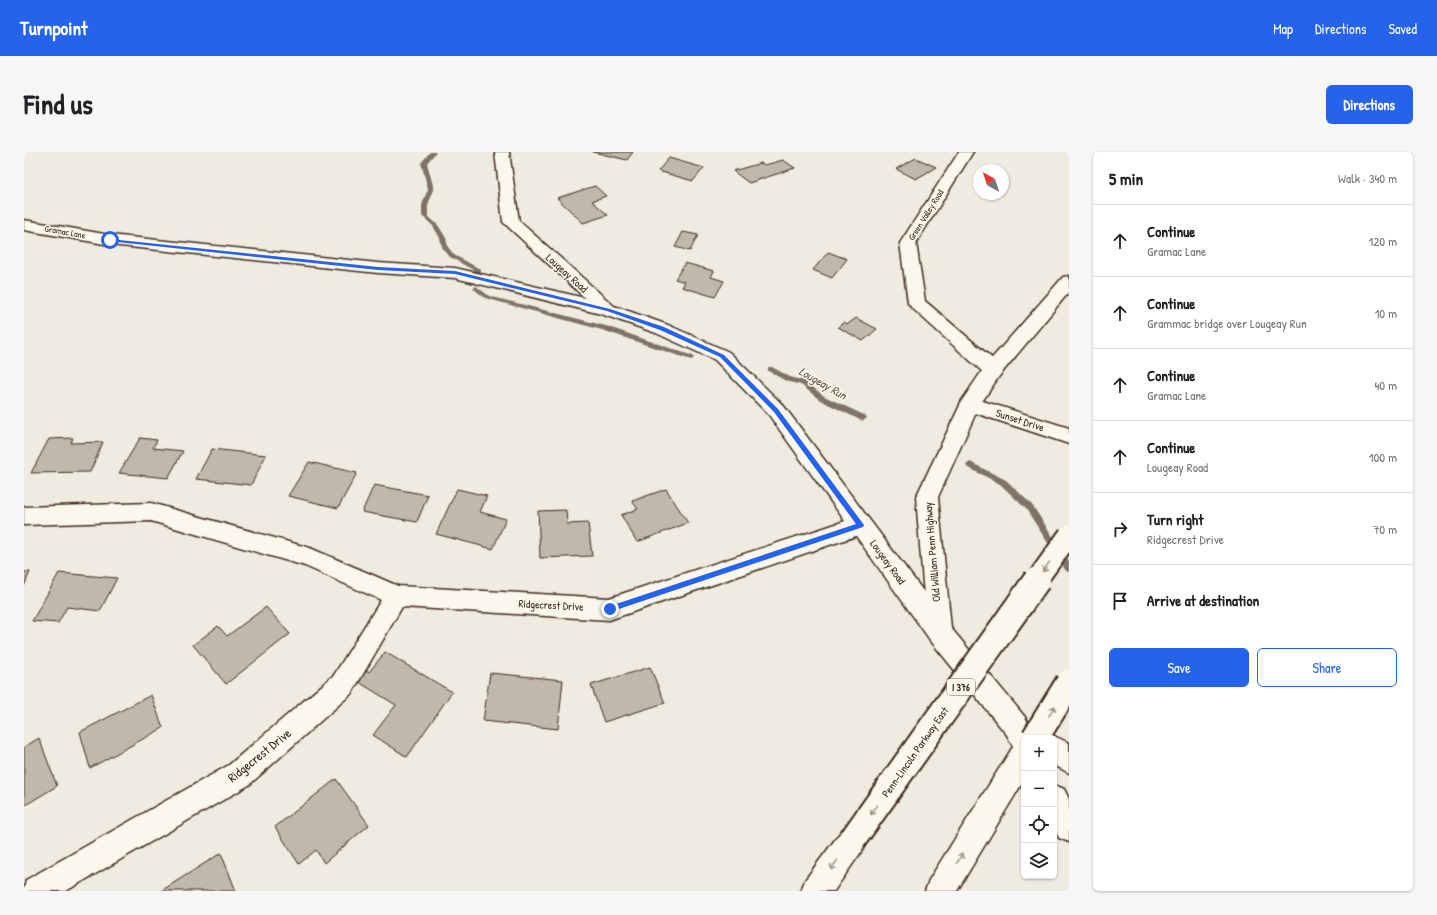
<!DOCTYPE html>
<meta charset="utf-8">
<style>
:root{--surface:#fff;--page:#f6f6f6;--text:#202124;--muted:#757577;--line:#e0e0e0;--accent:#2563eb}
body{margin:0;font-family:"Patrick Hand",sans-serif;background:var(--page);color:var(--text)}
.controls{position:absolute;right:12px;bottom:12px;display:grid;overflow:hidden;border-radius:6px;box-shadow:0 1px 3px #0004}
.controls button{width:36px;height:36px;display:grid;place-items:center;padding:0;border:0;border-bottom:1px solid var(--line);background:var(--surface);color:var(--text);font:20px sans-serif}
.compass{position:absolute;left:949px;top:12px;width:36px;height:36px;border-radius:50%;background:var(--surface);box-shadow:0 1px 3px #0004;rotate:320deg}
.stop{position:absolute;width:12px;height:12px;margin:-9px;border:3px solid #2563eb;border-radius:50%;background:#fff}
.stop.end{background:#2563eb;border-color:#fff;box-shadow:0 1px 4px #0008}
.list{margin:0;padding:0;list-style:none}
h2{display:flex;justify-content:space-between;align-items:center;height:52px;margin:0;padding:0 16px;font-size:17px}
h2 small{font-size:13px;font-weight:400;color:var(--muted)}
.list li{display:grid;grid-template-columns:26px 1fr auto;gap:12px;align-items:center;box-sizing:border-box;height:72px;padding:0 16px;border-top:1px solid var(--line)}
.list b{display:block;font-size:15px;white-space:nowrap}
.list p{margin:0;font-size:13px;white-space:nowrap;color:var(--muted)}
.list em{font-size:13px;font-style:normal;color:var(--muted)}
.actions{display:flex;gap:8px;padding:12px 16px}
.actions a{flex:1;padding:9px 0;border:1px solid var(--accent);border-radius:6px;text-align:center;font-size:14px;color:var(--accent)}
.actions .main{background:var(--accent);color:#fff}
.icon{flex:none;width:22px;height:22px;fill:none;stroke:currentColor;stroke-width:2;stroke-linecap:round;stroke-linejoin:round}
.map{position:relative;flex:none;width:1045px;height:739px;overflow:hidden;border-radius:6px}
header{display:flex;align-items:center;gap:24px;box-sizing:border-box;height:56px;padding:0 20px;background:var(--accent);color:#fff}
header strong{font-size:19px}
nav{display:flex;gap:22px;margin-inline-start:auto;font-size:14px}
.intro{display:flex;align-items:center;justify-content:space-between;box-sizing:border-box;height:96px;padding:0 24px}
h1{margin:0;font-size:28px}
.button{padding:10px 18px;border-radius:6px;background:var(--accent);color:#fff;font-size:14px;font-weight:700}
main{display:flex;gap:24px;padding:0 24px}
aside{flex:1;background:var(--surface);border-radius:6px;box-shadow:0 1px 3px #0004}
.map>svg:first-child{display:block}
</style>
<header>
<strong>Turnpoint</strong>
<nav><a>Map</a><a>Directions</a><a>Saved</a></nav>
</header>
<div class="intro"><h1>Find us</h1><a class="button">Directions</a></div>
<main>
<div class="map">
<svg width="1045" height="739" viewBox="0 0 1045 739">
<rect width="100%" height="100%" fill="#f0ebe0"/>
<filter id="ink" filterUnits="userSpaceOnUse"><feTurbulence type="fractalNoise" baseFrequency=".025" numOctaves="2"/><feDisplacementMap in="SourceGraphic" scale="8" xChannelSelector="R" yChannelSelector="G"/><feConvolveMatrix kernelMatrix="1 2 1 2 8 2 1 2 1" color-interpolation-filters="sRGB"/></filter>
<g filter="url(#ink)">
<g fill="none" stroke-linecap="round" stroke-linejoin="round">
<!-- stream -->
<path fill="#7f7367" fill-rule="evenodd" d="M 406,0 L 412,0 L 403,11 L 410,37 L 404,53 L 404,64 L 414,73 L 422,86 L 424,95 L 430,103 L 456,117 L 458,121 L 457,122 L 453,122 L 451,119 L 426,105 L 418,95 L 416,86 L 409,74 L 398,64 L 398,53 L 404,37 L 397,11 Z
M 452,134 L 465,144 L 582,174 L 669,204 L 670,206 L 667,208 L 578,178 L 461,146 L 450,137 L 449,136 Z
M 744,215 L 748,215 L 766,225 L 781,229 L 800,244 L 842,264 L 843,266 L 839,269 L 836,268 L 796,248 L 777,233 L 762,229 L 744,219 Z
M 946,310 L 982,328 L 1008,353 L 1045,409 L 1045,420 L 1042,419 L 1002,357 L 976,332 L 943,315 L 942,313 Z"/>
</g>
<!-- building -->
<path fill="#c0b8ad" stroke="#3b2a1e" d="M 569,0 L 609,0 L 603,8 Z
M 645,6 L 680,16 L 669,29 L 634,19 Z
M 892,6 L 912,15 L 892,27 L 872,17 Z
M 759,8 L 771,16 L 725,31 L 709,19 L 737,11 L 741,13 Z
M 571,34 L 582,44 L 568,49 L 584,63 L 559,71 L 533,46 Z
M 659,80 L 674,83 L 666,99 L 651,95 Z
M 804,100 L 823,107 L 808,126 L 789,118 Z
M 661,111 L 690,119 L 687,125 L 700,129 L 691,145 L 658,135 L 661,130 L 651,127 Z
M 832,166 L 853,177 L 839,189 L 814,175 L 820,170 L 824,172 Z
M 49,286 L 47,291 L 79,290 L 66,320 L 7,321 L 25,287 Z
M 116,286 L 133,288 L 129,296 L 159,299 L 144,326 L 95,321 Z
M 188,297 L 242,303 L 227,333 L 172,327 Z
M 285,310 L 333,321 L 314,356 L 264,344 Z
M 350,333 L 404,343 L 393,370 L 338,360 Z
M 433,337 L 463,344 L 456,360 L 482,367 L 469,397 L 412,382 Z
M 642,337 L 664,371 L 613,390 L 597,363 L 614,357 L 608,349 Z
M 542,358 L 543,372 L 564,371 L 568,404 L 516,406 L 514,359 Z
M 0,420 L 6,420 L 0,434 Z
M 35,421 L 93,426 L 76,459 L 43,455 L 34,471 L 8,469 Z
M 242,455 L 266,482 L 202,532 L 169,493 L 194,474 L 203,484 Z
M 361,500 L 428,540 L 383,605 L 349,583 L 372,553 L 330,527 L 339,516 L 345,520 Z
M 626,515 L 641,551 L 580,570 L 567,533 Z
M 466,521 L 539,528 L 534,577 L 459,569 Z
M 127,543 L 139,576 L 66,616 L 56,580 Z
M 15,586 L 33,634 L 0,654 L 0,595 Z
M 312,627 L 345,673 L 300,711 L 292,698 L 275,712 L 251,675 Z
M 197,701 L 212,739 L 137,739 Z"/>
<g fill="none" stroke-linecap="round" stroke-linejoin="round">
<!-- minor casing -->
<g stroke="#3b2a1e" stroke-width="3">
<path id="minor" d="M 471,0 L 485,0 L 495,69 L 590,154 L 644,173 L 705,200 L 759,253 L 924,472 L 927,480 L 924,488 L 915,491 L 906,488 L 832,384 L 585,468 L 378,455 L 328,541 L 225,633 L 42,739 L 0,739 L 2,728 L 205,613 L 310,523 L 357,448 L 281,414 L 127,369 L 0,373 L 0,355 L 127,351 L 286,396 L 374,434 L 585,446 L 821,369 L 745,263 L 691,208 L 632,181 L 577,162 L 431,126 L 354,121 L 86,93 L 0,78 L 0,68 L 86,83 L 354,111 L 431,116 L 561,146 L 479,70 Z
M 935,0 L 949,0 L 892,91 L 901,149 L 976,213 L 978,218 L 976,223 L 969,225 L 962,223 L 887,155 L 884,151 L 876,91 Z
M 946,245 L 1045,276 L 1045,292 L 939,257 L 936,252 L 939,247 Z
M 1030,584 L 1045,591 L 1045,621 L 1030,613 L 1030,586 L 1024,586 Z"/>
</g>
<!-- major casing -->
<g stroke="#3b2a1e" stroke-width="3">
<path id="major" d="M 1045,124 L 1045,140 L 976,223 L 955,254 L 914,345 L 927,476 L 1001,565 L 1012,586 L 1000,586 L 1000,602 L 991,598 L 983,583 L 906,488 L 903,480 L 892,345 L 939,247 L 962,213 L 1039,125 Z
M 1030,633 L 1040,637 L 1045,647 L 1045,690 L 1035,686 L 1030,676 Z"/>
</g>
<!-- highway casing -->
<g stroke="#3b2a1e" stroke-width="3">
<path id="highway" d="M 1000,589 L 1000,628 L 933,739 L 901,739 L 905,728 L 990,593 Z
M 829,673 L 839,677 L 843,687 L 839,697 L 810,739 L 777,739 L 781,728 L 819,677 Z"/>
</g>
<!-- minor -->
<use href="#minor" fill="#fbf7ec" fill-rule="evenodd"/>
<!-- major -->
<use href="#major" fill="#fbf7ec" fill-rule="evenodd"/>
<!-- highway -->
<use href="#highway" fill="#fbf7ec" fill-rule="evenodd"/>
<!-- highway-bridge-far1 casing -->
<g stroke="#3b2a1e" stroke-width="24" stroke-linecap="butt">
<path id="highway-bridge-far1" d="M 1012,429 L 1045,383"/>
</g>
<!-- highway-bridge casing -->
<g stroke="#3b2a1e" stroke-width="30" stroke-linecap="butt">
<path id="highway-bridge" d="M 1011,586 L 1045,531
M 829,687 L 1013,428"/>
</g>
<!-- highway-bridge-far1 -->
<use href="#highway-bridge-far1" stroke="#fbf7ec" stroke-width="20"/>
<!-- highway-bridge -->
<use href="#highway-bridge" stroke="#fbf7ec" stroke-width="26"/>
</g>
<!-- one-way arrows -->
<defs><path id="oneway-shaft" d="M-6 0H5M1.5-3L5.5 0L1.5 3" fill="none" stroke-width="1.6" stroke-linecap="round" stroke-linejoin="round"/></defs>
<g stroke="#9b9085">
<use href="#oneway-shaft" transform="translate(1022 415) rotate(125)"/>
<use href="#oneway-shaft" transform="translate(1028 559) rotate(-58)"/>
<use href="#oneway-shaft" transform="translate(850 658) rotate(125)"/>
<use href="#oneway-shaft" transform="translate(936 706) rotate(-58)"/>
<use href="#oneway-shaft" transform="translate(810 713) rotate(125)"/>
</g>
</g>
<!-- route -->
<path fill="#2563eb" d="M 86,87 L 354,115 L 431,119 L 586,157 L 640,175 L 700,203 L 754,257 L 840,373 L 839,375 L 586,460 L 583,459 L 582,457 L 586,454 L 832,372 L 750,260 L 696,205 L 636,178 L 583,159 L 431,122 L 354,118 L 84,89 Z"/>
<g text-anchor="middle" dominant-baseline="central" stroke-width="3" stroke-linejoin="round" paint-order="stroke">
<!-- far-street labels -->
<g font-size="9" fill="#3b2a1e" stroke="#fbf7ec">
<text transform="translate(902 63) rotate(-58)">Green Valley Road</text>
<text transform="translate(41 80) rotate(10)">Gramac Lane</text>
</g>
<!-- shield labels -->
<rect fill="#fbf7ec" stroke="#75685c" stroke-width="1" x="923" y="527" width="28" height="16" rx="3"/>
<g font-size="10" font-weight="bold" fill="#3b2a1e">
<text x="937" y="535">I 376</text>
</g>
<!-- street labels -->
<g font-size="11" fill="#3b2a1e" stroke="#fbf7ec">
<text transform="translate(543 121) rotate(42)">Lougeay Road</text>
<text transform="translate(996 268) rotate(18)">Sunset Drive</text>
<text transform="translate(908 400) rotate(-95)">Old William Penn Highway</text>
<text transform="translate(864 410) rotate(54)">Lougeay Road</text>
<text transform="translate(527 453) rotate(3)">Ridgecrest Drive</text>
<text transform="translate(891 600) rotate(-55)">Penn-Lincoln Parkway East</text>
</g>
<!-- water labels -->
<g font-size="12" font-style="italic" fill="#635448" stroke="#fbf7ec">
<text transform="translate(799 231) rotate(30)">Lougeay Run</text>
</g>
<!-- near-street labels -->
<g font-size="13" fill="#3b2a1e" stroke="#fbf7ec">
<text transform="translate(235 603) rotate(-39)">Ridgecrest Drive</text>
</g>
</g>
</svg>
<div class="controls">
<button>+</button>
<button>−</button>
<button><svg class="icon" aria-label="locate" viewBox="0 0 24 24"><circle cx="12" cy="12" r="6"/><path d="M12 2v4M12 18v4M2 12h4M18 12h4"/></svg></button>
<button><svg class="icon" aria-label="layers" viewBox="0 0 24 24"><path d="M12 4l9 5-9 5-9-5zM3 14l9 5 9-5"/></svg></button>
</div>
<svg class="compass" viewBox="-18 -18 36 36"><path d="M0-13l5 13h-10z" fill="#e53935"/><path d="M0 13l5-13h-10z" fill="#757577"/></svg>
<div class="stop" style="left:86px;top:88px"></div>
<div class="stop end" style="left:586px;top:457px"></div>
</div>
<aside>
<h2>5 min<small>Walk · 340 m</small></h2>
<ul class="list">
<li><svg class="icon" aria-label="ahead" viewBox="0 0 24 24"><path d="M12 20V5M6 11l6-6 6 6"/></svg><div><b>Continue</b><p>Gramac Lane</p></div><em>120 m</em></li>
<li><svg class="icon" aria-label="ahead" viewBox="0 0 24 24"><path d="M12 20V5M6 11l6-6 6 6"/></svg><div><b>Continue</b><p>Grammac bridge over Lougeay Run</p></div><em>10 m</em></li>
<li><svg class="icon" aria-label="ahead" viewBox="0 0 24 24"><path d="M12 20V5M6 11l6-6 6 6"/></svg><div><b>Continue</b><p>Gramac Lane</p></div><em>40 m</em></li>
<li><svg class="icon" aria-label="ahead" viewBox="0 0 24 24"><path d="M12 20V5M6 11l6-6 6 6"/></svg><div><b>Continue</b><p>Lougeay Road</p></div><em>100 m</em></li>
<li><svg class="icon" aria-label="right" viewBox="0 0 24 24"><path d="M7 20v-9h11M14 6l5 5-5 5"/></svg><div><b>Turn right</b><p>Ridgecrest Drive</p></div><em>70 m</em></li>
<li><svg class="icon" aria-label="arrive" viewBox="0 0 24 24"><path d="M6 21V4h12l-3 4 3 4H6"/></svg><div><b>Arrive at destination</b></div></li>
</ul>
<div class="actions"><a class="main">Save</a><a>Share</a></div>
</aside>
</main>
